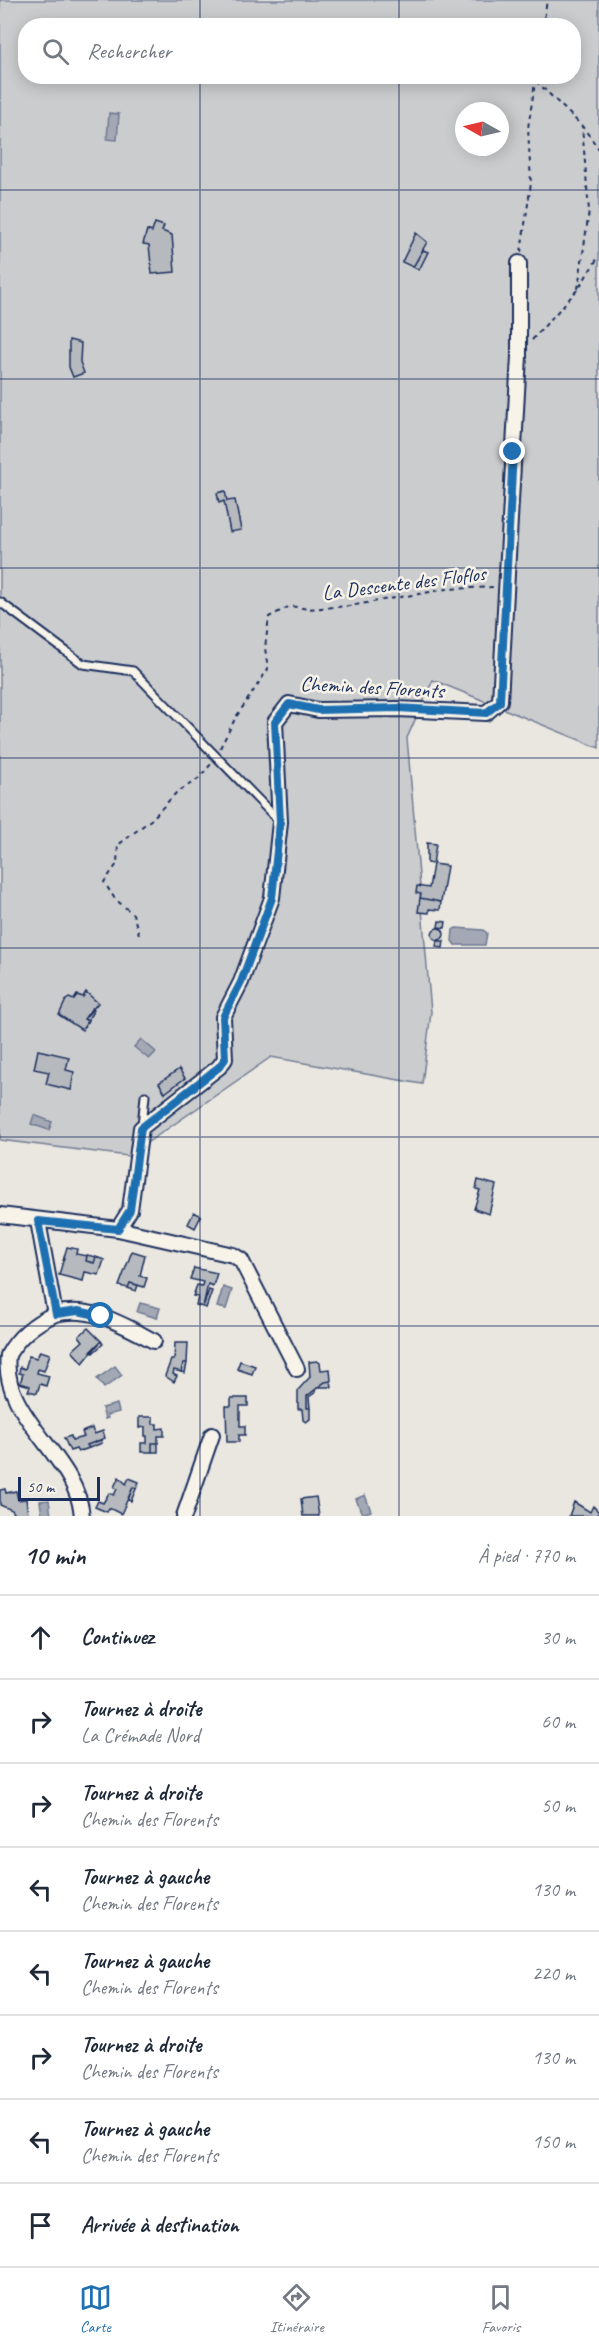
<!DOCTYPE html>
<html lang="fr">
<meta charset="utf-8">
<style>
:root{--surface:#fff;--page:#f2f2f3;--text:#1f2937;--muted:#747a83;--line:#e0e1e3;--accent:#1f6fb2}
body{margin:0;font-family:Caveat,sans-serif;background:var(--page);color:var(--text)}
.compass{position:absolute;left:455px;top:102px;width:54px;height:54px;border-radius:50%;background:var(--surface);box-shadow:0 3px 15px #0003;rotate:278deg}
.scale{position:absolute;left:18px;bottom:15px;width:82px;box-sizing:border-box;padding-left:6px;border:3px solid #1b2f5e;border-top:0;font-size:16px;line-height:21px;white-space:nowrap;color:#1b2f5e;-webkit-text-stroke:4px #f7f3e8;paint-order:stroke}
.stop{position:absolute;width:18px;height:18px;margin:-14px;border:4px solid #1f6fb2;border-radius:50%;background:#fff}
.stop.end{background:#1f6fb2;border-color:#fff;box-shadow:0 2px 6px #0008}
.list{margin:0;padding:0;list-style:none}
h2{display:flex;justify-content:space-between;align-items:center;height:78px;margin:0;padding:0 24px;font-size:26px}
h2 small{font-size:20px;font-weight:400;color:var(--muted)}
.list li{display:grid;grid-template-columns:39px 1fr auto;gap:18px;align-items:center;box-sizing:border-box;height:84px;padding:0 24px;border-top:2px solid var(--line)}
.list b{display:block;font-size:22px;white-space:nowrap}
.list p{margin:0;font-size:20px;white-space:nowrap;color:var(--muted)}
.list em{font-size:20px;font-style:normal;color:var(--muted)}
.icon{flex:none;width:33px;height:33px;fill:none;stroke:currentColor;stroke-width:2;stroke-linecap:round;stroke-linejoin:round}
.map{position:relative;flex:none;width:599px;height:1516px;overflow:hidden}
.search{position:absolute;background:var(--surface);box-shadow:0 3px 15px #0003;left:18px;right:18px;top:18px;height:66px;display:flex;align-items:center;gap:15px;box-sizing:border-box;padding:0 21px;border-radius:24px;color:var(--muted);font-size:22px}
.sheet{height:750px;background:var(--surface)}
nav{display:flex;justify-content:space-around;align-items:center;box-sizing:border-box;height:84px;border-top:2px solid var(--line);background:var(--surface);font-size:16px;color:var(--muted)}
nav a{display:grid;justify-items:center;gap:3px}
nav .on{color:var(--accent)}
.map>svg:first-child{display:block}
</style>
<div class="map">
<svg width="599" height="1516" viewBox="0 0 599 1516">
<rect width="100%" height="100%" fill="#eae7e0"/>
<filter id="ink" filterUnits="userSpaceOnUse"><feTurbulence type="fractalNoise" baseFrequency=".0167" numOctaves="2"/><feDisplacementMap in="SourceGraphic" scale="12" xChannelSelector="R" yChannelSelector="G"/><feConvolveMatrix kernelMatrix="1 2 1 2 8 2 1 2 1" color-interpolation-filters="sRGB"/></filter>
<g filter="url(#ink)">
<!-- green -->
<path fill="#cbcccd" stroke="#737e96" stroke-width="1.5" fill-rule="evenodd" d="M 0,0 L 599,0 L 599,748 L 433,680 L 407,738 L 431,1012 L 422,1084 L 271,1057 L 128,1156 L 0,1140 ZM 26,26 L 574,26 L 574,76 L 26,76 ZM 464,111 L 500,111 L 500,147 L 464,147 Z"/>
<!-- water -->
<path fill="#a3a8b4" stroke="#6d7892" stroke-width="1.5" d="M 109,113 L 119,114 L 117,140 L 107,139 Z
M 456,928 L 483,930 L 487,933 L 485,945 L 455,945 L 452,941 L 453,930 Z
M 141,1039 L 156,1052 L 149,1059 L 134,1047 Z
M 34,1115 L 52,1122 L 49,1130 L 31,1124 Z
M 223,1287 L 232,1290 L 226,1309 L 217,1307 Z
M 140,1303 L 160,1308 L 157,1318 L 137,1312 Z
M 115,1366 L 122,1375 L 104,1388 L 97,1379 Z
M 117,1404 L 119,1412 L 107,1415 L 108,1418 L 105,1419 L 102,1408 Z
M 365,1495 L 371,1511 L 362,1514 L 356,1499 Z
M 49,1500 L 51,1516 L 42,1516 L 40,1501 Z"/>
<!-- building -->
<path fill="#b6babf" stroke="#1b2f5e" stroke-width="1.5" d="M 155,223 L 164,226 L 162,231 L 172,235 L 175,272 L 152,274 L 149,245 L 143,244 L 147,230 L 152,232 Z
M 416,233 L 427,242 L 413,267 L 402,262 Z
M 423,250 L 428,252 L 419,270 L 413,267 Z
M 69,340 L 81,343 L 80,362 L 84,373 L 73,377 L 69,367 Z
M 225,491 L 227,501 L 235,500 L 241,530 L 230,532 L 224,501 L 219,503 L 217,493 Z
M 427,843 L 436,844 L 433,864 L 427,863 Z
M 433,864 L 447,866 L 441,902 L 420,898 L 421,894 L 416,893 L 417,886 L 429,888 Z
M 420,898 L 441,902 L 440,910 L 429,909 L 429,913 L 418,912 Z
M 439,921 L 446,922 L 445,928 L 438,927 Z
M432 934a6 6 0 1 1 12 0a6 6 0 1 1-12 0Z
M 437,941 L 444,941 L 443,948 L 436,947 Z
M 86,992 L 98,1003 L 84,1019 L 88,1021 L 82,1030 L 59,1015 L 66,1000 L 69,998 L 74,1000 L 77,995 L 83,997 Z
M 92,1008 L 94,1010 L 87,1021 L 84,1019 Z
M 38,1050 L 69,1057 L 66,1070 L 74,1072 L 71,1090 L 46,1084 L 49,1072 L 34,1069 Z
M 179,1069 L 185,1078 L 165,1093 L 159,1083 Z
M 478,1180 L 496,1185 L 489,1214 L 474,1209 L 480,1190 L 476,1189 Z
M 194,1212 L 201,1216 L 195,1228 L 188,1224 Z
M 67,1247 L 77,1249 L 76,1254 L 87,1256 L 86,1261 L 94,1263 L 96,1257 L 104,1260 L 99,1275 L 85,1272 L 83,1281 L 59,1275 Z
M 132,1251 L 145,1255 L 140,1276 L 147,1278 L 144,1287 L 130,1283 L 128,1288 L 119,1286 Z
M 87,1255 L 96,1257 L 94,1263 L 86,1261 Z
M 194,1268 L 217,1273 L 213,1286 L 208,1284 L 203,1307 L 196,1305 L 198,1297 L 193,1296 L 197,1285 L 202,1286 L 203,1282 L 190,1279 Z
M 130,1283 L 138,1285 L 136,1291 L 128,1288 Z
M 209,1290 L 212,1291 L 206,1308 L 203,1307 Z
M 88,1328 L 101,1341 L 83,1363 L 72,1351 L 83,1341 L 79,1336 Z
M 101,1341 L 103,1344 L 93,1353 L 91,1351 Z
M 175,1343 L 188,1343 L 187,1363 L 183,1363 L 181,1372 L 174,1370 L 173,1374 L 177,1376 L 174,1382 L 165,1376 L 171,1360 L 174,1360 Z
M 40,1351 L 50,1354 L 44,1371 L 38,1369 L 37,1373 L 49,1376 L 46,1386 L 40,1384 L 37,1393 L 28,1391 L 30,1386 L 20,1383 L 23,1374 L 19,1373 L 20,1367 L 25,1369 L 29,1356 L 37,1358 Z
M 240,1361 L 255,1366 L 252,1374 L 237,1369 Z
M 317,1361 L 320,1363 L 321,1370 L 330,1369 L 331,1381 L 325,1382 L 307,1396 L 307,1408 L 310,1408 L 310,1419 L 306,1422 L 303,1420 L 302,1409 L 298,1409 L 298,1390 L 310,1377 L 309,1362 Z
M 183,1363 L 187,1363 L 185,1373 L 181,1372 Z
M 331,1381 L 332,1387 L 318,1387 L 325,1382 Z
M 315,1390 L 316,1392 L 309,1397 L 310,1408 L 307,1408 L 307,1396 Z
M 231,1398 L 248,1398 L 248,1406 L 240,1406 L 240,1426 L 245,1426 L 245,1435 L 239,1435 L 239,1442 L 227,1442 L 226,1406 L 231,1406 Z
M 139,1417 L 153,1417 L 153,1424 L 157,1424 L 157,1429 L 164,1428 L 164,1436 L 158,1436 L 158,1443 L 152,1443 L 152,1452 L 141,1452 L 141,1443 L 147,1443 L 147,1436 L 145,1436 L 145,1427 L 139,1428 Z
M 92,1428 L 94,1434 L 103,1431 L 105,1438 L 87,1445 L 89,1448 L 78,1452 L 76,1449 L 70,1451 L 64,1438 L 71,1436 L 72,1440 L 84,1437 L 82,1432 Z
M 101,1440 L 102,1443 L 89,1448 L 87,1445 Z
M 152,1443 L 158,1443 L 158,1452 L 152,1452 Z
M 119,1477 L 126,1484 L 129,1478 L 139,1482 L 136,1489 L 133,1487 L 121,1514 L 109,1508 L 107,1512 L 95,1507 L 98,1501 L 103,1503 L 109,1493 L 114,1495 L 117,1489 L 114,1487 Z
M 133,1487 L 136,1489 L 131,1501 L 128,1500 Z
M 5,1489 L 6,1493 L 16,1491 L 18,1500 L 26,1499 L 28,1514 L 16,1516 L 12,1510 L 0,1505 L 0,1490 Z
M 316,1497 L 319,1516 L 303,1516 L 301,1499 Z
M 574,1502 L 590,1512 L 593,1506 L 599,1512 L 596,1516 L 569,1516 Z"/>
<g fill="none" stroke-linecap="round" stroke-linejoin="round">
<!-- service casing -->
<g stroke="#1b2f5e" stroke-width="11">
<path id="service" d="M 0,602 L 83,664 L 133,671 L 279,821
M 142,1125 L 145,1096"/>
</g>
<!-- minor casing -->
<g stroke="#1b2f5e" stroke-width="18">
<path id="minor" d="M 0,1215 L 118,1229 L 130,1210 L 141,1128 L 219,1067 L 225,1059 L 223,1017 L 241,982 L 272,898 L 280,822 L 275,722 L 289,704 L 318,710 L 397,709 L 486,713 L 500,701 L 519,356 L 519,263
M 38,1221 L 55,1314 C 35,1323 19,1335 8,1355 C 0,1417 78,1457 82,1516
M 118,1229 L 233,1255 L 241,1260 L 297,1369
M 55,1314 C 92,1305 123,1325 154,1341
M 184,1516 L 212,1435"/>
</g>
<!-- path -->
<path stroke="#1b2f5e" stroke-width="2" stroke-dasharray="4.5 4.5" stroke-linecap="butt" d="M 543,26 L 547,0
M 536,81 L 582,126 L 599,149
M 521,252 L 531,183 L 528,128 L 536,76
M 578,289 L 589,211 L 582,126
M 532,340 L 578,289 L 599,256
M 220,748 L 236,717 L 268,669 L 265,648 L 269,617 L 290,606 L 308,609 L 349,606 L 447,589 L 495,587
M 139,934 L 133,914 L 115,899 L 104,882 L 117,864 L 118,845 L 152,819 L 176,793 L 198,779 L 212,763"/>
<!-- service -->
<use href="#service" stroke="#f7f3e8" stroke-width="7"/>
<!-- minor -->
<use href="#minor" stroke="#f7f3e8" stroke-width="14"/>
</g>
</g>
<g fill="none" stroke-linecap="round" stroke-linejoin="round" filter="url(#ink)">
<!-- route -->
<path stroke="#1f6fb2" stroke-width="8" d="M 101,1316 L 78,1311 L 56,1314 L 38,1221 L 118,1229 L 130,1210 L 141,1128 L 219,1067 L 225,1059 L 223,1017 L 241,982 L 272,898 L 280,822 L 275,722 L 289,704 L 318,710 L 397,708 L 486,713 L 500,702 L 513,452"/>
</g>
<!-- grid -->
<path fill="none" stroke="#1b2f5e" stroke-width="1.5" stroke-opacity="0.55" d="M 200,0 L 200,26M 399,0 L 399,26M 200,76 L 200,1516M 399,76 L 399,1516M 0,190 L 599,190M 0,379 L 599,379M 0,568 L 599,568M 0,758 L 599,758M 0,948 L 599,948M 0,1137 L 599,1137M 0,1326 L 599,1326"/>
<g text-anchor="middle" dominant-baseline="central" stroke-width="5" stroke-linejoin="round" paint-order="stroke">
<!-- street labels -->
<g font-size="21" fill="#1b2f5e" stroke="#f7f3e8">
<text transform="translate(404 583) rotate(-7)">La Descente des Floflos</text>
<text transform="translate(372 687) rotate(3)">Chemin des Florents</text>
</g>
</g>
</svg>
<svg class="compass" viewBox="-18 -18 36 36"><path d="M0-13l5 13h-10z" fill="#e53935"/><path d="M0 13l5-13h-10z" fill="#747a83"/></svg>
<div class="scale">50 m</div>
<div class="stop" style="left:101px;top:1316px"></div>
<div class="stop end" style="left:513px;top:452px"></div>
<div class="search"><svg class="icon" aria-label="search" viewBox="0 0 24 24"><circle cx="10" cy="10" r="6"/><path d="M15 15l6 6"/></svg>Rechercher</div>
</div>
<section class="sheet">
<h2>10 min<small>À pied · 770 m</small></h2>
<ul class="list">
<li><svg class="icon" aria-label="ahead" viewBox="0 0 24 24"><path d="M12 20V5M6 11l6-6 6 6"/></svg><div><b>Continuez</b></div><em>30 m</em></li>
<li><svg class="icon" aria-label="right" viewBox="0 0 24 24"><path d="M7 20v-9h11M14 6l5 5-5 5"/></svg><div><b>Tournez à droite</b><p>La Crémade Nord</p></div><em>60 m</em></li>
<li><svg class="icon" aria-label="right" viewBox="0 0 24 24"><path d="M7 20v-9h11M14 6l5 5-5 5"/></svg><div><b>Tournez à droite</b><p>Chemin des Florents</p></div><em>50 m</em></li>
<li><svg class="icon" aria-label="left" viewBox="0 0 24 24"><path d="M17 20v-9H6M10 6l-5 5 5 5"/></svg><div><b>Tournez à gauche</b><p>Chemin des Florents</p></div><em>130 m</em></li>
<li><svg class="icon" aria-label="left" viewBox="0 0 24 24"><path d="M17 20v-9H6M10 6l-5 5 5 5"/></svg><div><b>Tournez à gauche</b><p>Chemin des Florents</p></div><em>220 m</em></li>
<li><svg class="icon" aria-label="right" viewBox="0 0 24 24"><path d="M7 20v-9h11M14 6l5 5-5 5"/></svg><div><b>Tournez à droite</b><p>Chemin des Florents</p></div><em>130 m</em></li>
<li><svg class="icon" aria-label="left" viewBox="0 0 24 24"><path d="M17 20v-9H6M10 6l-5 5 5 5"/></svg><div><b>Tournez à gauche</b><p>Chemin des Florents</p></div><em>150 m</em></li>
<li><svg class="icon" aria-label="arrive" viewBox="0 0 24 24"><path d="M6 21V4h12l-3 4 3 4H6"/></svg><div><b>Arrivée à destination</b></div></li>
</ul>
</section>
<nav>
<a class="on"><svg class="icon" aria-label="map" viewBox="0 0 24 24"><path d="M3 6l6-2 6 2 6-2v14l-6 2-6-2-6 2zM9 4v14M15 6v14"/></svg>Carte</a>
<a><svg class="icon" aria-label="directions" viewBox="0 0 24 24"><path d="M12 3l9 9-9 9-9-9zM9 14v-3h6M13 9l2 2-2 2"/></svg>Itinéraire</a>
<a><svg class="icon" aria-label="saved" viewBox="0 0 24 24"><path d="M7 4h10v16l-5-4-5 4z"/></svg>Favoris</a>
</nav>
